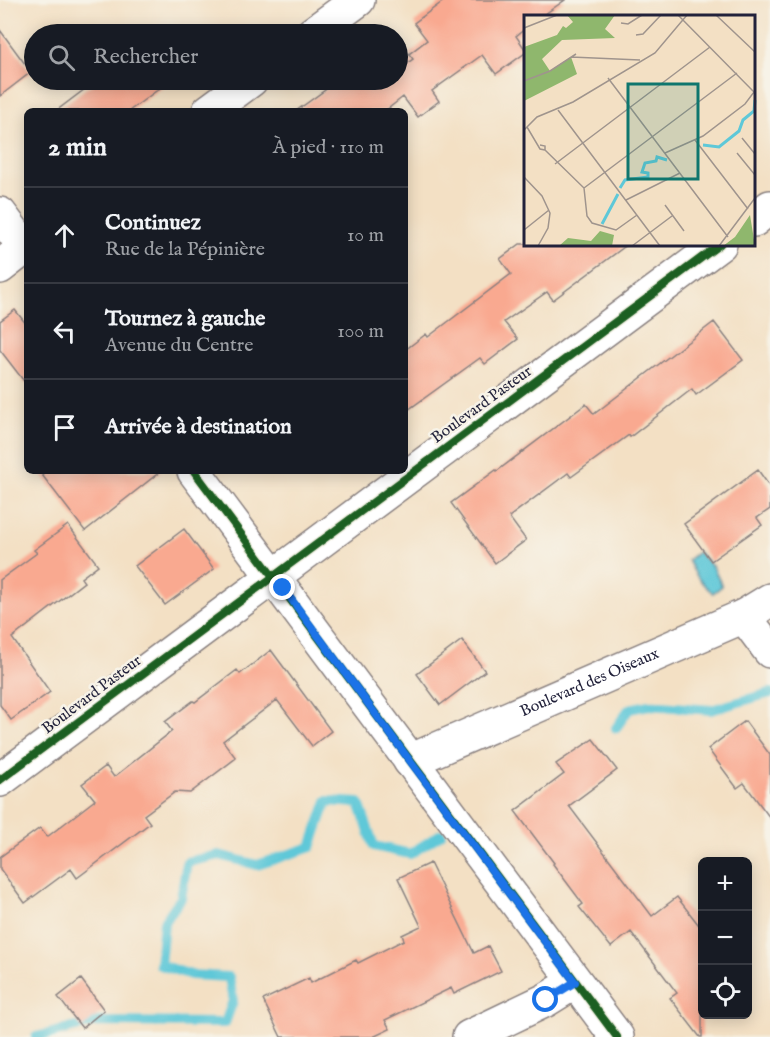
<!DOCTYPE html>
<html lang="fr">
<meta charset="utf-8">
<style>
:root{--surface:#171b24;--page:#242831;--text:#f1f3f6;--muted:#9ea1a6;--line:#363941}
body{margin:0;font-family:"IM FELL English",serif;background:var(--page);color:var(--text)}
.controls{position:absolute;right:18px;bottom:18px;display:grid;overflow:hidden;border-radius:9px;box-shadow:0 3px 15px #0003}
.controls button{width:54px;height:54px;display:grid;place-items:center;padding:0;border:0;border-bottom:2px solid var(--line);background:var(--surface);color:var(--text);font:30px sans-serif}
.stop{position:absolute;width:18px;height:18px;margin:-14px;border:4px solid #1a73e8;border-radius:50%;background:#fff}
.stop.end{background:#1a73e8;border-color:#fff;box-shadow:0 2px 6px #0008}
.list{margin:0;padding:0;list-style:none}
h2{display:flex;justify-content:space-between;align-items:center;height:78px;margin:0;padding:0 24px;font-size:26px}
h2 small{font-size:20px;font-weight:400;color:var(--muted)}
.list li{display:grid;grid-template-columns:39px 1fr auto;gap:18px;align-items:center;box-sizing:border-box;height:96px;padding:0 24px;border-top:2px solid var(--line)}
.list b{display:block;font-size:22px;white-space:nowrap}
.list p{margin:0;font-size:20px;white-space:nowrap;color:var(--muted)}
.list em{font-size:20px;font-style:normal;color:var(--muted)}
.icon{flex:none;width:33px;height:33px;fill:none;stroke:currentColor;stroke-width:2;stroke-linecap:round;stroke-linejoin:round}
.map{position:relative;flex:none;width:770px;height:1037px;overflow:hidden}
.search{position:absolute;background:var(--surface);box-shadow:0 3px 15px #0003;left:24px;top:24px;width:384px;height:66px;display:flex;align-items:center;gap:15px;box-sizing:border-box;padding:0 21px;border-radius:33px;color:var(--muted);font-size:22px}
.panel{position:absolute;background:var(--surface);box-shadow:0 3px 15px #0003;left:24px;top:108px;width:384px;height:366px;border-radius:9px}
.map>svg:first-child{display:block}
</style>
<div class="map">
<svg width="770" height="1037" viewBox="0 0 770 1037">
<rect width="100%" height="100%" fill="#f7f3e8"/>
<filter id="ink" filterUnits="userSpaceOnUse"><feTurbulence type="fractalNoise" baseFrequency=".0167" numOctaves="2"/><feDisplacementMap in="SourceGraphic" scale="12" xChannelSelector="R" yChannelSelector="G"/><feConvolveMatrix kernelMatrix="1 2 1 2 8 2 1 2 1" color-interpolation-filters="sRGB"/></filter>
<filter id="wash" filterUnits="userSpaceOnUse"><feTurbulence type="fractalNoise" baseFrequency=".008" numOctaves="4" result="noise"/><feDisplacementMap in="SourceGraphic" scale="24" xChannelSelector="R" yChannelSelector="G"/><feGaussianBlur stdDeviation="1.35" result="paint"/><feColorMatrix in="noise" values="0 0 0 0 0 0 0 0 0 0 0 0 0 0 0 0 0 1.4 0 .05"/><feComposite in="paint" operator="in"/></filter>
<g filter="url(#wash)">
<rect width="100%" height="100%" fill="#f3e0c4"/>
<!-- water -->
<path fill="#5ec8d8" stroke="#40758a" stroke-width="1.5" d="M 698,552 L 713,567 L 722,586 L 713,593 C 701,584 694,574 688,560 Z"/>
<g fill="none" stroke-linecap="round" stroke-linejoin="round">
<!-- stream -->
<path stroke="#5ec8d8" stroke-width="10" d="M 616,728 L 629,709 L 649,705 L 711,710 L 770,693
M 36,1037 L 96,1022 L 225,1023 L 233,1001 L 229,977 L 191,975 L 160,965 L 164,922 L 181,898 L 187,862 L 219,855 L 257,865 L 311,847 L 327,801 L 359,803 L 374,846 L 410,854 L 441,834"/>
</g>
<g id="blocks">
<!-- building -->
<path fill="#f9a990" d="M 445,0 L 565,0 L 542,16 L 525,16 L 525,29 L 516,36 L 525,49 L 525,53 L 496,74 L 482,55 L 432,91 L 439,101 L 418,117 L 403,97 L 385,111 L 296,111 L 339,80 L 398,80 L 398,70 L 413,59 L 409,54 L 427,40 L 414,23 Z
M 0,30 L 31,72 L 0,96 Z
M 97,80 L 171,80 L 129,111 L 56,111 Z
M 520,244 L 628,244 L 553,300 L 547,292 L 504,322 L 518,339 L 485,364 L 480,358 L 405,412 L 405,350 L 426,334 L 428,337 L 511,274 L 500,259 Z
M 15,310 L 27,325 L 27,385 L 0,350 L 0,321 Z
M 714,322 L 743,360 L 696,395 L 692,389 L 630,437 L 629,435 L 571,477 L 568,473 L 509,517 L 526,540 L 495,563 L 451,503 L 496,470 L 497,471 L 586,404 L 594,414 Z
M 758,470 L 770,487 L 770,509 L 757,518 L 762,525 L 711,561 L 684,524 Z
M 39,471 L 161,471 L 85,531 Z
M 68,525 L 98,565 L 81,578 L 84,582 L 12,638 L 50,692 L 11,720 L 0,705 L 0,580 L 37,553 L 34,550 Z
M 184,529 L 214,569 L 165,605 L 135,566 Z
M 462,640 L 485,671 L 440,705 L 417,674 Z
M 271,650 L 331,731 L 312,746 L 277,700 L 223,741 L 236,758 L 190,793 L 175,792 L 144,815 L 150,823 L 77,878 L 71,869 L 25,903 L 0,869 L 0,857 L 40,828 L 47,837 L 95,800 L 82,784 L 106,766 L 114,777 L 172,731 L 165,722 L 193,701 L 195,702 L 237,670 L 240,674 Z
M 745,721 L 770,755 L 770,818 L 744,783 L 737,788 L 708,749 Z
M 593,739 L 617,770 L 569,806 L 652,916 L 677,897 L 702,929 L 702,1037 L 700,1037 L 670,998 L 677,993 L 631,932 L 611,947 L 579,907 L 583,904 L 553,864 L 554,863 L 515,811 L 564,774 L 556,764 Z
M 430,863 L 474,953 L 488,946 L 501,971 L 454,994 L 451,988 L 385,1020 L 390,1029 L 373,1037 L 281,1037 L 263,1000 L 309,978 L 311,983 L 356,960 L 358,963 L 404,940 L 402,935 L 421,926 L 398,878 Z
M 81,979 L 104,1010 L 82,1028 L 58,997 Z"/>
</g>
</g>
<g filter="url(#ink)">
<use href="#blocks" fill-opacity="0" stroke="#8a8180" stroke-width="1.5"/>
<g fill="none" stroke-linecap="round" stroke-linejoin="round">
<!-- street casing -->
<g stroke="#8a8180" stroke-width="36">
<g id="street">
<path d="M 312,34 L 358,0"/>
<path d="M 209,111 L 251,80"/>
<path d="M 0,214 L 27,250"/>
<path d="M 754,220 L 770,207"/>
<path d="M 0,267 L 27,246"/>
<path d="M 194,471 L 617,1037"/>
<path d="M 744,616 L 770,651"/>
<path id="s1" d="M 410,761 L 744,616 L 770,600"/>
<path d="M 0,780 L 720,244"/>
<path d="M 469,1037 L 546,1000 L 575,982"/>
</g>
</g>
<!-- street -->
<use href="#street" stroke="#fff" stroke-width="33"/>
<!-- cycleway casing -->
<g stroke="#f7f3e8" stroke-width="11">
<path id="cycleway" d="M 194,471 L 617,1037
M 0,780 L 720,244"/>
</g>
<!-- cycleway -->
<use href="#cycleway" stroke="#1b5e20" stroke-width="8"/>
</g>
</g>
<g fill="none" stroke-linecap="round" stroke-linejoin="round" filter="url(#ink)">
<!-- route -->
<path stroke="#1a73e8" stroke-width="8" d="M 283,588 L 410,761 L 575,982 L 546,1000"/>
</g>
<g text-anchor="middle" dominant-baseline="central" stroke-width="5" stroke-linejoin="round" paint-order="stroke">
<!-- street labels -->
<g font-size="16" fill="#22223b" stroke="#f7f3e8">
<text transform="translate(482 405) rotate(-36)">Boulevard Pasteur</text>
<text stroke="none"><textPath href="#s1" startOffset="196">Boulevard des Oiseaux</textPath></text>
<text transform="translate(92 695) rotate(-37)">Boulevard Pasteur</text>
</g>
</g>
<!-- overview -->
<g transform="translate(524 15)">
<rect width="231" height="231" fill="#f3e0c4"/>
<path d="M 43,0 L 91,0 L 81,14 L 91,23 L 38,25 L 18,44 L 26,56 L 47,42 L 53,59 L 0,86 L 0,32 L 33,20 L 39,11 L 42,13 L 49,7 ZM 226,200 L 231,231 L 199,231 L 211,222 ZM 76,216 L 90,220 L 88,231 L 35,231 L 44,223 L 67,226 Z" fill="#8fb76d"/>
<path fill="none" stroke="#5ec8d8" stroke-width="3" d="M 179,130 L 195,132 L 215,116 L 219,105 L 230,96 L 231,85M 96,173 L 101,165 L 124,162 L 124,158 L 118,157 L 121,148 L 132,146 L 133,142 L 143,145M 78,209 L 94,179"/>
<path fill="none" stroke="#9f948d" stroke-width="1.5" d="M 192,0 L 231,37M 97,8 L 104,9 L 118,0M 0,13 L 33,0M 112,20 L 119,19 L 137,0M 47,42 L 116,45M 84,63 L 204,222M 0,66 L 26,56 L 52,39M 34,95 L 136,231M 3,112 L 16,134 L 21,135 L 21,131 L 16,130M 0,115 L 13,102 L 49,87 L 131,38 L 163,0M 218,123 L 231,139M 171,125 L 224,194M 21,135 L 60,173 L 63,201 L 68,208 L 92,215 L 113,200M 141,138 L 179,121 L 221,89 L 230,77 L 154,0M 213,138 L 231,160M 31,149 L 186,32M 0,162 L 18,181 L 26,198 L 24,213 L 14,231M 60,173 L 213,58M 102,185 L 156,158M 141,190 L 160,216M 0,215 L 25,195M 108,231 L 148,201M 195,231 L 231,183"/>
<path fill="#0f766e" fill-opacity="0.15" stroke="#0f766e" stroke-width="3" d="M 104,69 L 174,69 L 174,164 L 104,164 Z"/>
<rect width="231" height="231" fill="none" stroke="#22223b" stroke-width="3"/>
</g>
</svg>
<div class="controls">
<button>+</button>
<button>−</button>
<button><svg class="icon" aria-label="locate" viewBox="0 0 24 24"><circle cx="12" cy="12" r="6"/><path d="M12 2v4M12 18v4M2 12h4M18 12h4"/></svg></button>
</div>
<div class="stop" style="left:546px;top:1000px"></div>
<div class="stop end" style="left:283px;top:588px"></div>
<div class="search"><svg class="icon" aria-label="search" viewBox="0 0 24 24"><circle cx="10" cy="10" r="6"/><path d="M15 15l6 6"/></svg>Rechercher</div>
<section class="panel">
<h2>2 min<small>À pied · 110 m</small></h2>
<ul class="list">
<li><svg class="icon" aria-label="ahead" viewBox="0 0 24 24"><path d="M12 20V5M6 11l6-6 6 6"/></svg><div><b>Continuez</b><p>Rue de la Pépinière</p></div><em>10 m</em></li>
<li><svg class="icon" aria-label="left" viewBox="0 0 24 24"><path d="M17 20v-9H6M10 6l-5 5 5 5"/></svg><div><b>Tournez à gauche</b><p>Avenue du Centre</p></div><em>100 m</em></li>
<li><svg class="icon" aria-label="arrive" viewBox="0 0 24 24"><path d="M6 21V4h12l-3 4 3 4H6"/></svg><div><b>Arrivée à destination</b></div></li>
</ul>
</section>
</div>
